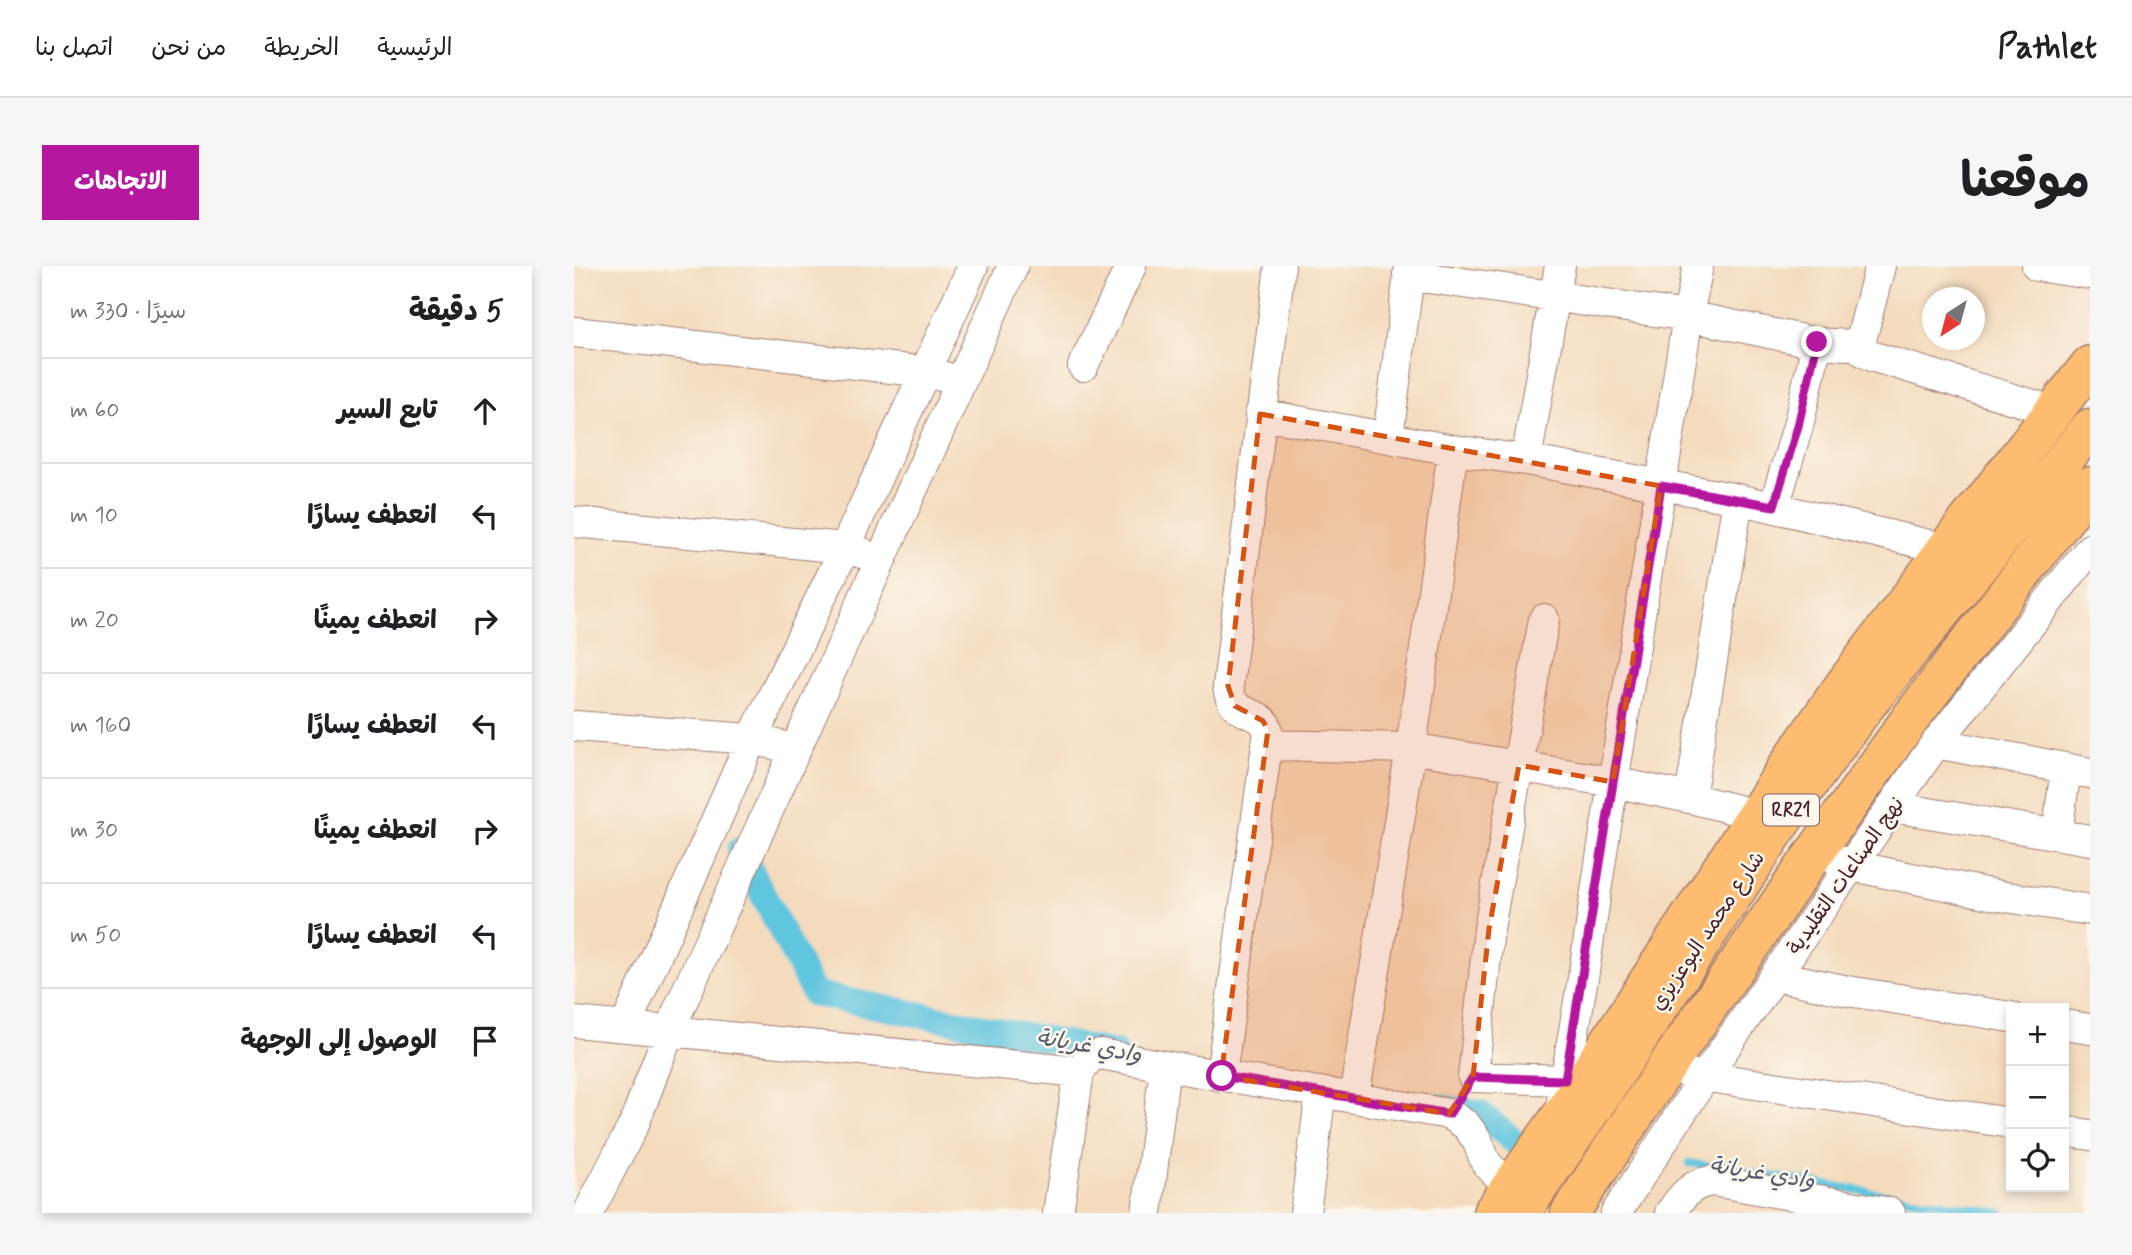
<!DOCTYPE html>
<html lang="ar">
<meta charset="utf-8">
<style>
:root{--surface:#fff;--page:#f6f6f6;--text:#202124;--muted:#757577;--line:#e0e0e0;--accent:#b5179e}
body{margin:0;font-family:Mynerve,"Playpen Sans Arabic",sans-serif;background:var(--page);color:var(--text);direction:rtl}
.controls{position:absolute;right:21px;bottom:21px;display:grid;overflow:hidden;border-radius:0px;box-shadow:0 4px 10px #0003}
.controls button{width:63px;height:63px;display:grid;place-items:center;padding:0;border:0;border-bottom:2px solid var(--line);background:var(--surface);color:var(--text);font:35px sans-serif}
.compass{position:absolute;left:1348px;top:21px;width:63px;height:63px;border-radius:50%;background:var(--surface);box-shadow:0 4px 10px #0003;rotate:216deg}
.stop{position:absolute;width:21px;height:21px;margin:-16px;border:5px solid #b5179e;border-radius:50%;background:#fff}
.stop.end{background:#b5179e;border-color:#fff;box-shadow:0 2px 7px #0008}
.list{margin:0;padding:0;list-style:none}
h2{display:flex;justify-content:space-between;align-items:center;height:91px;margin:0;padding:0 28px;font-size:30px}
h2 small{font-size:23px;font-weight:400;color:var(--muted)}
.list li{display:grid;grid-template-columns:46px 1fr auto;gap:21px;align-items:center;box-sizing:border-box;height:105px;padding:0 28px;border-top:2px solid var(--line)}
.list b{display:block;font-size:26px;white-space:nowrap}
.list em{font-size:23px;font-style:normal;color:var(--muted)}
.icon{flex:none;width:38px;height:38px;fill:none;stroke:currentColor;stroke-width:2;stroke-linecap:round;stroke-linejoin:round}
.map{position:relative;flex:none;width:1516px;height:947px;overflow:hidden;direction:ltr;border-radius:0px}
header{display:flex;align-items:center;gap:42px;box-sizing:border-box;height:98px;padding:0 35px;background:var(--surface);border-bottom:2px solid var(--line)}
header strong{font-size:33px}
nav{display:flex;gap:38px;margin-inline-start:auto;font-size:24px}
.intro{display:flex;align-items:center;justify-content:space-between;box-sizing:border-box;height:168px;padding:0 42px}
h1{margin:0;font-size:49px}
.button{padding:18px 32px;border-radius:0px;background:var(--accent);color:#fff;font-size:24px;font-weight:700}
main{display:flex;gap:42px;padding:0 42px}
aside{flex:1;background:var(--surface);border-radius:0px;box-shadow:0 4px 10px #0003}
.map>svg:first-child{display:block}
</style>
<header>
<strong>Pathlet</strong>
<nav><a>الرئيسية</a><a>الخريطة</a><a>من نحن</a><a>اتصل بنا</a></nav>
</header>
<div class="intro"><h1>موقعنا</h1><a class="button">الاتجاهات</a></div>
<main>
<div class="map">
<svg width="1516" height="947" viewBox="0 0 1516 947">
<rect width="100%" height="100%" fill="#fbf7ec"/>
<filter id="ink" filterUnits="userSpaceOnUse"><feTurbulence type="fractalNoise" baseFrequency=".0143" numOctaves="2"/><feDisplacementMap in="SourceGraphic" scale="14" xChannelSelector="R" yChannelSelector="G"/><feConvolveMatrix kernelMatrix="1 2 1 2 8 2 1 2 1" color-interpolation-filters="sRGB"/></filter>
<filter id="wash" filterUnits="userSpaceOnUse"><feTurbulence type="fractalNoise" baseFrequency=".00686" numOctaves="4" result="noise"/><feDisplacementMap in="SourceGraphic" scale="28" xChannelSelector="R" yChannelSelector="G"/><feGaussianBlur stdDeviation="1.57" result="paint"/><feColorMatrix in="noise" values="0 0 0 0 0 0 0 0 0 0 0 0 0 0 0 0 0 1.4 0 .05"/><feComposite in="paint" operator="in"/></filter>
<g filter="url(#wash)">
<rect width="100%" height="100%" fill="#f4dbbe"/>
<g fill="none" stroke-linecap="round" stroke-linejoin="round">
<!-- stream -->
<path stroke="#60c5de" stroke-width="8" d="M 1116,897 L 1427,947"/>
<!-- canal -->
<path stroke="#60c5de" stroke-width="26" d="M 166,584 L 240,728 L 542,787
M 863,840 L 906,847 L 941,876"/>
</g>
</g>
<g filter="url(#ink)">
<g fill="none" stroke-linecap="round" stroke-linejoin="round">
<!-- minor casing -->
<g stroke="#9f7d74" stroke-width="32">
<path id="minor" d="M 1463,0 L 1516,8
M 834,9 L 1114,50 L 1243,77 L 1275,79 L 1286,74 L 1288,70 L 1306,0
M 0,66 L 352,106 L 371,111
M 1281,77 L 1290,86 L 1300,91 L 1479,145
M 509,100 L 557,0
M 686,148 L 879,184 L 952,194 L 1164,233 L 1372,283
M 814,171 L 836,0
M 952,194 L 986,0
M 1200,241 L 1224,160 L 1243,77
M 0,256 L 271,282 L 288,287
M 970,353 L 915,663 L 899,811 L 991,814
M 0,460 L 178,473 L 220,483
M 1362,477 L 1516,507
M 693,479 L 837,482 L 1039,516 L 1116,532 L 1183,549
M 1116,532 L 1164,233
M 1319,541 L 1516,574
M 1483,568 L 1492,503
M 1263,594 L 1278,600 L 1426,630 L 1516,644
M 1203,710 L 1274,725 L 1437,751
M 0,756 L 95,765 C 208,509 326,256 439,0
M 1490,759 L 1516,763
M 51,761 L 178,473 L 271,282 L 399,0
M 591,800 L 875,848 L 892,859 L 903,874 L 912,897 L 925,910 L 937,918
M 505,806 L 515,792 L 526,788 L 591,800 L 573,947
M 1115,808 L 1437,857
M 647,810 L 693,479 C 694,473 695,467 693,462 C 687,442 657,454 654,420 L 706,0
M 780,832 L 837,482 L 879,184
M 988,846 L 987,840 L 1010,706 L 1027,592 L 1114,50 L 1124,0
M 1490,865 L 1516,869
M 14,947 L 60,858 L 95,765 L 505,806 L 484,947
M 731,947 L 747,826
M 1042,947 L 1130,812 L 1362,477 L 1516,283
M 1096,947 C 1108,930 1117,917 1139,915 L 1316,947"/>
</g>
<!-- major casing -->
<g stroke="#9f7d74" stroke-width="41">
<path id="major" d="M 918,947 L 989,847 L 1221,489 L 1273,415 L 1372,283 L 1516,99"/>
</g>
<!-- highway casing -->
<g stroke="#9f7d74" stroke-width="41">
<path id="highway" d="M 947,947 L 1006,861 L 1208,555 L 1289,443 L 1516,162
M 996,947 L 1091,803 L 1241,586 L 1339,449 L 1516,220"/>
</g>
<!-- minor -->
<use href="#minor" stroke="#fff" stroke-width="30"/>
<!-- major -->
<use href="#major" stroke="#febc70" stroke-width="38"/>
<!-- highway -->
<use href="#highway" stroke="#febc70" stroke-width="38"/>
</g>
</g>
<g fill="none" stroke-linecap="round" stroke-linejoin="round" filter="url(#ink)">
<!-- route -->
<path stroke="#b5179e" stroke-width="9" d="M 648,810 L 875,848 L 899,811 L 991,814 L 1087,220 L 1200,240 L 1224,160 L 1243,76"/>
</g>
<!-- marked area -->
<path fill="#d8530f" fill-opacity="0.2" stroke="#d8530f" stroke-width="5" stroke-dasharray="14 9" stroke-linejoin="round" d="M 686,148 L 1087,220 L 1039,516 L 945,499 L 915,663 L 899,811 L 875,848 L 647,810 L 694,464 L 689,455 L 661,440 L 654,420 Z"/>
<g text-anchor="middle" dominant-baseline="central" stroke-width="5" stroke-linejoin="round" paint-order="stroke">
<!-- shield labels -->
<rect fill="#fbf7ec" stroke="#7f6065" stroke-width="2" x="1189" y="528.5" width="56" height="31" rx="5"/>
<g font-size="19" font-weight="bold" fill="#4a1f2b">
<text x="1217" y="544">RR21</text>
</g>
<!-- street labels -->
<g font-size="21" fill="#4a1f2b" stroke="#fbf7ec">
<text transform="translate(1272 610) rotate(-55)">نهج الصناعات التقليدية</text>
<text transform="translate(1134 665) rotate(-56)">شارع محمد البوعزيزي</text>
</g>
<!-- water labels -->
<g font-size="23" font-style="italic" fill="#52596a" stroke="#fbf7ec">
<text transform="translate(515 781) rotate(10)">وادي غريانة</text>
<text transform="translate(1188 908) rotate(9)">وادي غريانة</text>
</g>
</g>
</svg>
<div class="controls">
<button>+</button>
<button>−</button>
<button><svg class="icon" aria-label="locate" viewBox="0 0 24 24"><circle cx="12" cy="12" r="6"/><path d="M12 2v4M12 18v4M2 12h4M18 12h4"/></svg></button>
</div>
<svg class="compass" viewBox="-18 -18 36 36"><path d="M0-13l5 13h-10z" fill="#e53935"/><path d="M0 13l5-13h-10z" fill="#757577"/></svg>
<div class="stop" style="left:648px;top:810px"></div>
<div class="stop end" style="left:1243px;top:76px"></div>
</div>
<aside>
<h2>5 دقيقة<small>سيرًا · 330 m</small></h2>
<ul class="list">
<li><svg class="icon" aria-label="ahead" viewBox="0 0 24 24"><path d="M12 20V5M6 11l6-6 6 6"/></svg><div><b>تابع السير</b></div><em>60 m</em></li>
<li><svg class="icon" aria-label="left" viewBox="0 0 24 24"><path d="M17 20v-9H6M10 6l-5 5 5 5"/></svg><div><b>انعطف يسارًا</b></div><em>10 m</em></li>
<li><svg class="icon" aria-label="right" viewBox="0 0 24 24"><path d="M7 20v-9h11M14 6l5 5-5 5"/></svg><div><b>انعطف يمينًا</b></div><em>20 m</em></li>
<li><svg class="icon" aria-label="left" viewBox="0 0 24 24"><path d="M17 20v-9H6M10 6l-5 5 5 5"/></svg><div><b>انعطف يسارًا</b></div><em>160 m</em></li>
<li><svg class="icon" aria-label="right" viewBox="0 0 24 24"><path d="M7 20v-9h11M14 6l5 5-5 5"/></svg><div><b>انعطف يمينًا</b></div><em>30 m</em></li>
<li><svg class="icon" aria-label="left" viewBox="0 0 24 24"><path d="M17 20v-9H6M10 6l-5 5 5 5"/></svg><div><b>انعطف يسارًا</b></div><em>50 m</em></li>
<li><svg class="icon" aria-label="arrive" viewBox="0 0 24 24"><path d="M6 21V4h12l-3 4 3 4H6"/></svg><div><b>الوصول إلى الوجهة</b></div></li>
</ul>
</aside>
</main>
